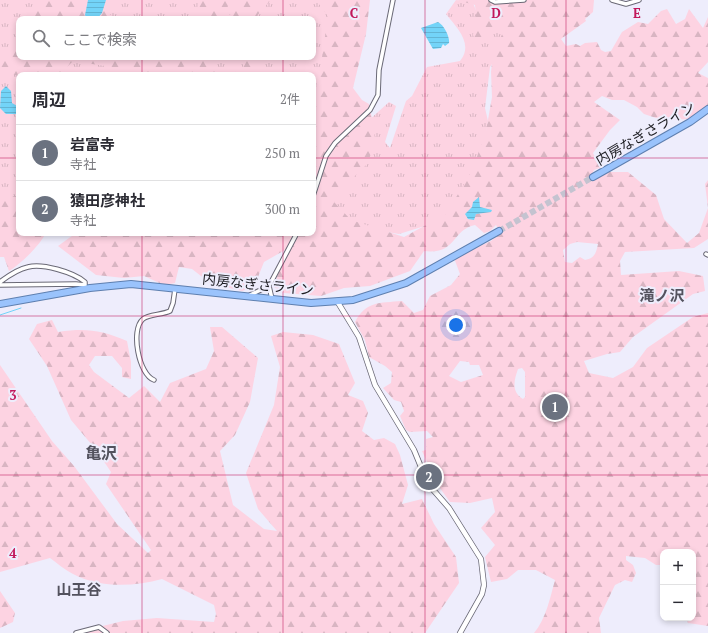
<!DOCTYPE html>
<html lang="ja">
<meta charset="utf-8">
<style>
:root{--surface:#fff;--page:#f7f7f7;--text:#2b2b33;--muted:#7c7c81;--line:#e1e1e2;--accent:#8d7519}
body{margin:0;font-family:"PT Serif","Noto Sans JP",serif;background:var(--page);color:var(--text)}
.controls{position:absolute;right:12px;bottom:12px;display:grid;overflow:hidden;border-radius:8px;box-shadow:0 2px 6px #0003}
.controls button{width:36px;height:36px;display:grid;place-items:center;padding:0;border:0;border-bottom:1px solid var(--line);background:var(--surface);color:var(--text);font:20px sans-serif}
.you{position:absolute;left:456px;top:325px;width:14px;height:14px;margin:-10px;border:3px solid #fff;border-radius:50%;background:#1a73e8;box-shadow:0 0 0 6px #1a73e833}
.badge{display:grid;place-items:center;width:26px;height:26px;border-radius:50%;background:var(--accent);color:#fff;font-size:13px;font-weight:700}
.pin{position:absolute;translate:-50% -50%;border:2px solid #fff;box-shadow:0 1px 4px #0006}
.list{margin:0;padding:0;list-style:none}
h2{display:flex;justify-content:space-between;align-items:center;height:52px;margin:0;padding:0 16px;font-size:17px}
h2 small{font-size:13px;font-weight:400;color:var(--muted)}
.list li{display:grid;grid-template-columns:26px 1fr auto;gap:12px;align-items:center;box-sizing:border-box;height:56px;padding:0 16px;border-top:1px solid var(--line)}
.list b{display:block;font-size:15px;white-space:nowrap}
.list p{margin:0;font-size:13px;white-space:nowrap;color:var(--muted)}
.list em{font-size:13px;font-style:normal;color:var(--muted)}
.icon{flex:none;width:22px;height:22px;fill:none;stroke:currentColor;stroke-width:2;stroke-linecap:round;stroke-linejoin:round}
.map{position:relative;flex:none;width:708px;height:633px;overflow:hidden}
.search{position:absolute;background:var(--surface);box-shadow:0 2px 6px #0003;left:16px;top:16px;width:300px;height:44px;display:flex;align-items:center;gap:10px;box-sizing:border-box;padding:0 14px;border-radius:8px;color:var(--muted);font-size:15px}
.panel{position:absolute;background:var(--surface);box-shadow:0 2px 6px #0003;left:16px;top:72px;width:300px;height:164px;border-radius:8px}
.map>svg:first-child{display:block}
</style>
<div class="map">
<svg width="708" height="633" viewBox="0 0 708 633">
<defs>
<pattern id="grass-tufts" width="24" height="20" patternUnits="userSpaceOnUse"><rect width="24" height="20" fill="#fdd3e2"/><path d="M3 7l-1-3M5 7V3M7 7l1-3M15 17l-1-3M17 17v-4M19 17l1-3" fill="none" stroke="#d8b5c2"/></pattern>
<pattern id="forest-firs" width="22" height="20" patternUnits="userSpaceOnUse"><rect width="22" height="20" fill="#fdd3e2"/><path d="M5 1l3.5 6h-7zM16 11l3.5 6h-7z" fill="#d8b5c2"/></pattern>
<pattern id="water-rules" width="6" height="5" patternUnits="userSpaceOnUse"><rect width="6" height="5" fill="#73d4f8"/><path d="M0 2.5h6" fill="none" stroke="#63b5d4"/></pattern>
</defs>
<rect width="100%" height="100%" fill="#eeedfc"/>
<!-- grass -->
<path fill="url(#grass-tufts)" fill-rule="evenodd" d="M 0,0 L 351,0 L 351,103 L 368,121 L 389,102 L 396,106 L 385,142 L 390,148 L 406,101 L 412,96 L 427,67 L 460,61 C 474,44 457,28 446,14 L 456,0 L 473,3 L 479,18 L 517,29 L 490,67 L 485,108 L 488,121 L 483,153 L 451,212 L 428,225 L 399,234 L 350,226 L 313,211 L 313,75 L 19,75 L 19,233 L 8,257 L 0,257 ZM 19,19 L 313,19 L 313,57 L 19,57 Z"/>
<!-- forest -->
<path fill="url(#forest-firs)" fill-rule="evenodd" d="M 39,0 L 62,0 L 60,7 L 71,0 L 88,0 L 85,15 L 87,19 L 26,19 L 33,6 Z
M 106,0 L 113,0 L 108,13 L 116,19 L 97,19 Z
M 198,0 L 231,0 L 226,10 L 228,18 L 239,0 L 271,0 L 254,19 L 197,19 Z
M 316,0 L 370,0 L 366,34 L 353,88 L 362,100 L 369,104 L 374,128 L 375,144 L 367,164 L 342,189 L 334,202 L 351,220 L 404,237 L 446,214 L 472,171 L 486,131 L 492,97 L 491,72 L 493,54 L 505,28 L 491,27 L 478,44 L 473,35 L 476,16 L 475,5 L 456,0 L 594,0 L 593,12 L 585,19 L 586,21 L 561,39 L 566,46 L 576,44 L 580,46 L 585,43 L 597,42 L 601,50 L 605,52 L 611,51 L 622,32 L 638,22 L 648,24 L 661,11 L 667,9 L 676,24 L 685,19 L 689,9 L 703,28 L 708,17 L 708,62 L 698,73 L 708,78 L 708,106 L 691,119 L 662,120 L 644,114 L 637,107 L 624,100 L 612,100 L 602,96 L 594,102 L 620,120 L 610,130 L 593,153 L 598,163 L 605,168 L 602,170 L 599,168 L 594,170 L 592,174 L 594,178 L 607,172 L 628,172 L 656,195 L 664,219 L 687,243 L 699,233 L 708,208 L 705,184 L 708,180 L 708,239 L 694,248 L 625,252 L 620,261 L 621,275 L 679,271 L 703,276 L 705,291 L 693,294 L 633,337 L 620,352 L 607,354 L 584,361 L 589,373 L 613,378 L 633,367 L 647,348 L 693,317 L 708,313 L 708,626 L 688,623 L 686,618 L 693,618 L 693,552 L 663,552 L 663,565 L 656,565 L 645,558 L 626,556 L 626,560 L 633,565 L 636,573 L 632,582 L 625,580 L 615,585 L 599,618 L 601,633 L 534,633 C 546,619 550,598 555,580 L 536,570 L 518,570 L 507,579 L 491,582 L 485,557 L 495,545 L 481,528 L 495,512 L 492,498 L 470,503 L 450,502 L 437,484 L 422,451 L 426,450 L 426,439 L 433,437 L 427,431 L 410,432 L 406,430 L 400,416 L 404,411 L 401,402 L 394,400 L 383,388 L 391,383 L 392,372 L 385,366 L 369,357 L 365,340 L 355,322 C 366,301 379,303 402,301 L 414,313 L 423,310 L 430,296 L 451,285 L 460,274 L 454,258 L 491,241 L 501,233 L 496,225 L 490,231 L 484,233 L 475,225 C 451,230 457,255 424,251 L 410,271 L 370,286 L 344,288 L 321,296 L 284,293 L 274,287 L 285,250 L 264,262 L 254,287 L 242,291 L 210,283 L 192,269 L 179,267 L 175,283 L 164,285 L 144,276 L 124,278 L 96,275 L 58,246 L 76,233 L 313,233 L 313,101 L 321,64 L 328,16 ZM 577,242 L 598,244 C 596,253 595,258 585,260 L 580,257 L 572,263 L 565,262 L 563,250 L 570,244 ZM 460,361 L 469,362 L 470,365 L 479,365 L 483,375 L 461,382 L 449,376 ZM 522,368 L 525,372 L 525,397 L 523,399 C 511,392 514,380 518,369 Z
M 19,39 L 19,57 L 220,57 L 212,70 L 225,73 L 234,70 L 236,73 L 242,71 L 245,60 L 258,57 L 258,59 L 244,75 L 190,75 L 193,69 L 190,65 L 160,73 L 157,72 L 157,70 L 150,73 L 73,61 L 59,75 C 45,75 8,79 0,70 L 0,59 L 16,48 Z
M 19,196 L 19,233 L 46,233 C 39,246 22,263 9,271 L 4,257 L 0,255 L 0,197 Z
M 52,320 L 58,332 C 87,328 100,330 127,341 L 131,362 L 131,379 L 122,377 L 122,368 L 112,356 L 95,356 L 89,365 L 94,372 L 129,398 L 144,386 L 160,402 L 170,383 L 206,369 L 214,351 L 210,327 L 222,327 L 258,358 L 250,402 L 235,435 L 220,451 L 233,505 L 264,529 L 277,531 L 258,509 L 246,473 L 274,405 L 280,367 L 271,336 L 283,332 L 313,335 L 339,344 L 355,383 L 348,395 L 363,401 L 368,413 L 362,431 L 374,440 L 384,438 L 395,444 L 400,455 L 408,485 L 402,504 L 422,499 L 434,524 L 456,557 L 459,583 L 425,633 L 74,633 L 123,621 L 157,618 L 214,622 L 216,614 L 214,605 L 162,579 C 133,587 100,588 73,574 C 65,570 57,563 50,558 L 0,572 L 0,365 L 52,441 L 74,466 L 117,524 L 148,553 L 151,550 L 106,484 L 111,472 L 97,451 L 71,420 L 47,366 L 29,339 L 37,324 Z
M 0,591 L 15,613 L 13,622 L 0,628 Z"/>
<!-- water -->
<path fill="url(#water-rules)" d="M 88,0 L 106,0 L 102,13 L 97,19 L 87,19 L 85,15 Z
M 438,22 C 444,25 450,37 449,43 L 445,46 L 443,44 L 441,48 L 433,49 L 421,28 Z
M 6,86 L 11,91 L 12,103 L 19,107 L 19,114 L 6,114 L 0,108 L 1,91 Z
M 479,197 L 480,207 L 492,210 L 491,212 L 476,214 L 474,220 L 468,219 L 465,214 L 472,207 L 473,202 Z"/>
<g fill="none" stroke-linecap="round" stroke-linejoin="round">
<!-- stream -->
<path stroke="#73d4f8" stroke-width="1" d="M 0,315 L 21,308"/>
<!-- trunk-tunnel -->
<path stroke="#c4c3d0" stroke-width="6" stroke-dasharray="6 3" stroke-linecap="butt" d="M 499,231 L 593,177"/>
<!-- minor casing -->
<g stroke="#6a6976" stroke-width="5.5">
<path id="minor" d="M 491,0 L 495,2 L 524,0
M 612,0 L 626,4 L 639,0
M 313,196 L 326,156 L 335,143 L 370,110 L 378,95 L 379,70 L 393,0
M 706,254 L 708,255
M 0,282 C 8,276 18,269 28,267 C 42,263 73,272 85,282 L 85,285
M 0,285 L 76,284 L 85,285
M 250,295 L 269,286
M 272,299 L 269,286 L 297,233
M 154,380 C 139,375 130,330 143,319 C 149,314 162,315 170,311 L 173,303 L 175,289
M 76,633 L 99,627 L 107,633"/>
</g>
<!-- tertiary casing -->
<g stroke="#6a6976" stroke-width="6">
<path id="tertiary" d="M 337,301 L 359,337 L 375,385 L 414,450 L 428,484 L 449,508 L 481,559 L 484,585 L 482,594 L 460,633"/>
</g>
<!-- trunk casing -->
<g stroke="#5e7faf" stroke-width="8">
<path id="trunk" d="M 593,177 L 690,122 L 708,109
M 0,304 L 90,288 L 131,284 L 311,303 L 353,300 L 406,283 L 499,231"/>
</g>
<!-- minor -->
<use href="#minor" stroke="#fff" stroke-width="3.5"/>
<!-- tertiary -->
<use href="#tertiary" stroke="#fff" stroke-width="4.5"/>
<!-- trunk -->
<use href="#trunk" stroke="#9ac3fc" stroke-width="6"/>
</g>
<!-- grid -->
<path fill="none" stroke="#c2185b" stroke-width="1" stroke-opacity="0.55" d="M 142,0 L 142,19M 283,0 L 283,19M 425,0 L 425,633M 566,0 L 566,633M 142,57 L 142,75M 283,57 L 283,75M 0,158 L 19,158M 313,158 L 708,158M 142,233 L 142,633M 283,233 L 283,633M 0,316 L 708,316M 0,475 L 708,475"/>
<g text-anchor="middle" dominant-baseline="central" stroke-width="4" stroke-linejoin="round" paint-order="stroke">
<!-- street labels -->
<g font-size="14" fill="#1c1c21" stroke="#eeedfc">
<text transform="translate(645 133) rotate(-30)">内房なぎさライン</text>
<text transform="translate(258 284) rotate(6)">内房なぎさライン</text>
</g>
<!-- neighbourhood labels -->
<g font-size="15" font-weight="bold" fill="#53525e" stroke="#eeedfc">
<text x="662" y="295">滝ノ沢</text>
<text x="79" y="589">山王谷</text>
</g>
<!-- quarter labels -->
<g font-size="16" font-weight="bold" fill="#53525e" stroke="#eeedfc">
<text x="101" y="453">亀沢</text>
</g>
</g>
<g font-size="13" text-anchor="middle" font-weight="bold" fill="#c2185b" stroke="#eeedfc" stroke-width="4" stroke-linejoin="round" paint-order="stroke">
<text x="354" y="18">C</text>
<text x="496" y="18">D</text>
<text x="637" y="18">E</text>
<text x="13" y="400">3</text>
<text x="13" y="558">4</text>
</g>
</svg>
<div class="controls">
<button>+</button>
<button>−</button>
</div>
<div class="you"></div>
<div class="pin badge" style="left:555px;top:407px;background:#6b7280">1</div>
<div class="pin badge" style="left:429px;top:477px;background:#6b7280">2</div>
<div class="search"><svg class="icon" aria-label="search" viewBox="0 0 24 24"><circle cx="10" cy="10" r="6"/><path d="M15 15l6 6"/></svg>ここで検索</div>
<section class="panel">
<h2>周辺<small>2件</small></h2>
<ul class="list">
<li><span class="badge" style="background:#6b7280">1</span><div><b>岩富寺</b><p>寺社</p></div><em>250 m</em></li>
<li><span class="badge" style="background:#6b7280">2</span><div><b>猿田彦神社</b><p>寺社</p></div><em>300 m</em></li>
</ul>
</section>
</div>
